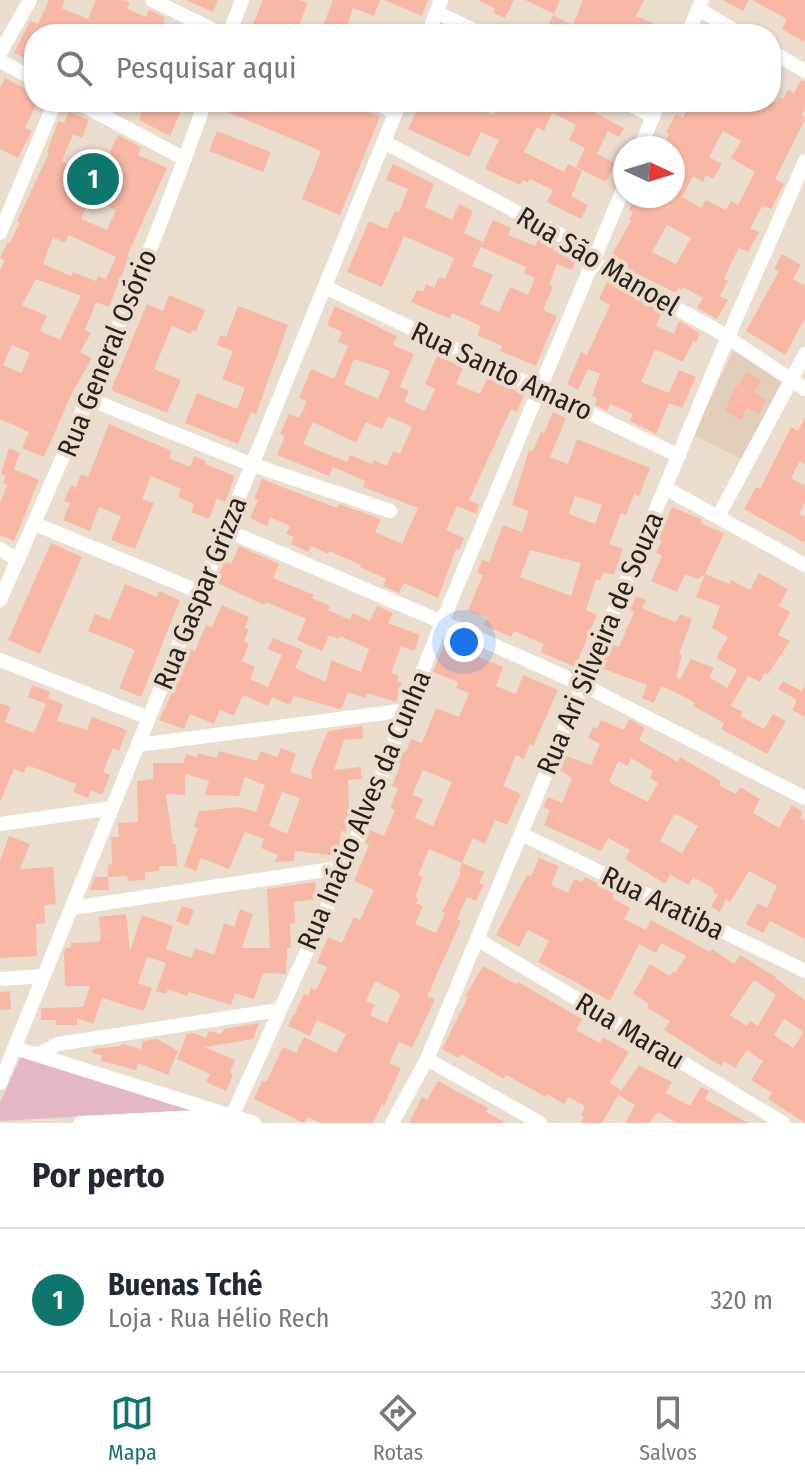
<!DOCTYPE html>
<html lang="pt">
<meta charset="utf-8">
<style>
:root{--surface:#fff;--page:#f2f2f3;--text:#1f2937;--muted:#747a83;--line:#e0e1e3;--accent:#0f766e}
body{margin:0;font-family:"Fira Sans Condensed",sans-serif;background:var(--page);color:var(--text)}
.compass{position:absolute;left:613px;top:136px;width:72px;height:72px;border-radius:50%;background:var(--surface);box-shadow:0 2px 6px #0004;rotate:94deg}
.you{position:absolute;left:464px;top:642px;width:28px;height:28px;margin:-20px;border:6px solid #fff;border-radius:50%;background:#1a73e8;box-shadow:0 0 0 12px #1a73e833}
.badge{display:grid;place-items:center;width:52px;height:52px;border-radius:50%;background:var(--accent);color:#fff;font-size:26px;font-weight:700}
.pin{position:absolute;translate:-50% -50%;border:4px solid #fff;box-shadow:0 2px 8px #0006}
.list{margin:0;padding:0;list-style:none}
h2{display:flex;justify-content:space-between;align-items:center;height:104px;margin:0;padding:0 32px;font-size:34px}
h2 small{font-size:26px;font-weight:400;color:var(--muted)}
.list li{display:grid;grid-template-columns:52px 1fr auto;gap:24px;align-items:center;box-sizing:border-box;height:144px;padding:0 32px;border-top:2px solid var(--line)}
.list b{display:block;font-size:30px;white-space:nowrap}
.list p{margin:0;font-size:26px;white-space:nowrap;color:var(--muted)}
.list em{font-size:26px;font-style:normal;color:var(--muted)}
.icon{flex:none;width:44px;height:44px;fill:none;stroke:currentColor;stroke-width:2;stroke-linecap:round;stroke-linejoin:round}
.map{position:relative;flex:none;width:805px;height:1123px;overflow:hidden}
.search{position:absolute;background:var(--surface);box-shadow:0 2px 6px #0004;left:24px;right:24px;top:24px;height:88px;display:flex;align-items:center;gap:20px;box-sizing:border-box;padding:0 28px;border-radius:32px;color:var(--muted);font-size:30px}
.sheet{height:248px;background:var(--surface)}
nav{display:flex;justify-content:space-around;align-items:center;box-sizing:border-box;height:112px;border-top:2px solid var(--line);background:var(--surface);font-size:22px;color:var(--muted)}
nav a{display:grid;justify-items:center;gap:4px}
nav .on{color:var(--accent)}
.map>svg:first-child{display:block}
</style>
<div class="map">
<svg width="805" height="1123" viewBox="0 0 805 1123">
<rect width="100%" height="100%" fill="#ebddce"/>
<!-- built -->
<path fill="#e2cfba" d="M 733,351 L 785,381 L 743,460 L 693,435 Z"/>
<!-- green -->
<path fill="#e4b8c2" d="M 21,1056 L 193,1110 L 0,1121 L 0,1103 Z"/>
<!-- building -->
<path fill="#f9b8a6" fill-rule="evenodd" d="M 49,0 L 65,0 L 61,8 L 88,19 L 96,0 L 122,0 L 130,3 L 127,9 L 146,17 L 149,10 L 165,17 L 163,23 L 188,34 L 34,34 L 24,58 L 14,53 L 30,21 L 38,24 Z
M 186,0 L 218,0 L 213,12 Z
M 263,0 L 300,0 L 308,3 L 295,34 L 249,34 Z
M 333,0 L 380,0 L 374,16 L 353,8 L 344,34 L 320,34 Z
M 384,0 L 428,0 L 422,16 Z
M 478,0 L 514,0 L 505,18 L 493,13 L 495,9 Z
M 525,0 L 560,0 L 554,14 Z
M 583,0 L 644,0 L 636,16 L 677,34 L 544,34 L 553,15 L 573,25 Z
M 723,0 L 749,0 L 743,11 Z
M 752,0 L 805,0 L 805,42 L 782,29 L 787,19 Z
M 5,78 L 34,93 L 34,102 L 38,102 L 25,128 L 32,131 L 18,158 L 0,149 L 0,88 Z
M 801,80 L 805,81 L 805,109 L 802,115 L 805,119 L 775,179 L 784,184 L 771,209 L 763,205 L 750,228 L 759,232 L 748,252 L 739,248 L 730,265 L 724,279 L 728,281 L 720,296 L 728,300 L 717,319 L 697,308 L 703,298 L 683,287 L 682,290 L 678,288 L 676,293 L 609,260 L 631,221 L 629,220 L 633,212 L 629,210 L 635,199 L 639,201 L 641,196 L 673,196 L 673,148 L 664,143 L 669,134 L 666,132 L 676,114 L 683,118 L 691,102 L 777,102 L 780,97 L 783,99 L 788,90 L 794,93 ZM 723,131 L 741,141 L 731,158 L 755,172 L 738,205 L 731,201 L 726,210 L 706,200 L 701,208 L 682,197 L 693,176 L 703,182 L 706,175 L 713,179 L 722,164 L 709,157 ZM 667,225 L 691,238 L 676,264 L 652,252 Z
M 116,102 L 185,102 L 170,136 L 139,120 L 142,113 Z
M 229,102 L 345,102 L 380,117 L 340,215 L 302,199 L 321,151 L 225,111 Z
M 421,102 L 475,102 L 473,105 L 494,115 L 498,106 L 510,112 L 515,104 L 529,111 L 533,103 L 552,113 L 544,131 L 537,127 L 524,152 L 564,172 L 568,164 L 582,171 L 571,196 L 588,205 L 581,219 L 547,202 L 553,190 L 530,179 L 528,183 L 523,180 L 520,185 L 485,169 L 499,140 L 481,132 L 469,157 L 408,129 Z
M 555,102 L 600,102 L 595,113 L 624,128 L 619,137 L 608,131 L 597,154 L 615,163 L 606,182 L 576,167 L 585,148 L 569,140 L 576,125 L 550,112 Z
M 69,112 L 89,120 L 82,138 L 73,134 L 62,161 L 79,168 L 88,149 L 107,158 L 118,135 L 141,147 L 138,155 L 167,168 L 127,256 L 129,257 L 109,307 L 96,302 L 85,330 L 91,333 L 80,352 L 92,358 L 71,395 L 44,457 L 22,448 L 29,432 L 0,419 L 0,271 L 5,260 L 0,258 L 8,242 L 10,243 L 20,223 L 17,221 L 49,153 L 47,152 L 58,121 L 64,123 ZM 99,177 L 116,185 L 108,206 L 116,210 L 107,230 L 81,219 ZM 69,235 L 116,257 L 106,279 L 98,276 L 96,281 L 73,272 L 71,276 L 43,264 L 53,237 L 65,243 ZM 36,279 L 81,296 L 60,340 L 40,331 L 47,316 L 22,305 ZM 12,345 L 30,353 L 21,373 L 3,365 Z
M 217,131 L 271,152 L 263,172 L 209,151 Z
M 393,164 L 434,184 L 425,207 L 452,220 L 459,204 L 473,211 L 464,233 L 483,242 L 472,266 L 493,275 L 480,304 L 499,312 L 510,287 L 528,295 L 535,278 L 524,273 L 526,267 L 481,247 L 493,220 L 511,228 L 508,235 L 535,246 L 540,235 L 555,245 L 553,250 L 576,261 L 572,270 L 557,264 L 549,285 L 553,287 L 543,310 L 557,316 L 536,366 L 500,351 L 502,346 L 477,335 L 481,326 L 452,313 L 450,319 L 411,302 L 417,290 L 423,292 L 426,284 L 434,288 L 439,277 L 445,279 L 454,258 L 404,236 L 382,287 L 347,272 L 369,221 L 387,229 L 395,211 L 399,212 L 408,189 L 386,180 Z
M 782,254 L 801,265 L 793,279 L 805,286 L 805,318 L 785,355 L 746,331 L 779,271 L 774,269 Z
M 607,282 L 662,312 L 656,326 L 674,334 L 679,321 L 700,333 L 696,343 L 693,341 L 683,362 L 655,349 L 641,382 L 669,393 L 679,370 L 696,377 L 682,408 L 669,403 L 656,434 L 630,421 L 633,414 L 610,404 L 607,411 L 595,405 L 597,398 L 592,396 L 600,374 L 588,369 L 578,390 L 567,384 L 581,352 L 587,355 L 610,305 L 599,299 Z
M 169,295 L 205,310 L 196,331 L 192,330 L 191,334 L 172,326 L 154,369 L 181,380 L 167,413 L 111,390 L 147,304 L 163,311 Z
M 238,306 L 288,325 L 256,414 L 251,412 L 238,444 L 185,423 L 197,393 L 237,409 L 245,388 L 222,379 L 233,351 L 217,345 L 220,335 L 226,337 Z
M 335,306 L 397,336 L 393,345 L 414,354 L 400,387 L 409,391 L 404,402 L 425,411 L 435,389 L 425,384 L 437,356 L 463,367 L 456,384 L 480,394 L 488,376 L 524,395 L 517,412 L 511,409 L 469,500 L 479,505 L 476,514 L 457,506 L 446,530 L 464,538 L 459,550 L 456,549 L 438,598 L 404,583 L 399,593 L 383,586 L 386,579 L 360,567 L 361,565 L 329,551 L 328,554 L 311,546 L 308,552 L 291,544 L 294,537 L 286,534 L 290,526 L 270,517 L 267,526 L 250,518 L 258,500 L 254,499 L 262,479 L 337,508 L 339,504 L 381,519 L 375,532 L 402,544 L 418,508 L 363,487 L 365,481 L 333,467 L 329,476 L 277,455 L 285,436 L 280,434 L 289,414 L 299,418 L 307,401 L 299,398 L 311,369 L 334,379 L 348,346 L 338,342 L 342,332 L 327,325 ZM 354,359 L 390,371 L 378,399 L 344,384 ZM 388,416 L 412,427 L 400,454 L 393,451 L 387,466 L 374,460 L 372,464 L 350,455 L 347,462 L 303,444 L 313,422 L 356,443 L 366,422 L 382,429 Z
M 746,372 L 761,380 L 754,393 L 766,399 L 759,414 L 747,408 L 741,420 L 725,411 L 736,385 L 738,386 Z
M 553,412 L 566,418 L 550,457 L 568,464 L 577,439 L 650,468 L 639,496 L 634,494 L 626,515 L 621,513 L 609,544 L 623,549 L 614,574 L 603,573 L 600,581 L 596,579 L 586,610 L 597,615 L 575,667 L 541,652 L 544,644 L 514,631 L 511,637 L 484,625 L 487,618 L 468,610 L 483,575 L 477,573 L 482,560 L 489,562 L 503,525 L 522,532 L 529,511 L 512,505 L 529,450 L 533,451 L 541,432 L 544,433 ZM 575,496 L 602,505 L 595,524 L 569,514 ZM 530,550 L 581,563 L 571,596 L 520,577 Z
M 805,417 L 805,464 L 800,461 L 791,478 L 805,486 L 805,502 L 799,514 L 805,517 L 805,543 L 744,509 L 756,487 L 760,489 L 791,427 L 798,431 Z
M 109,424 L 172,451 L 169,458 L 190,467 L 194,456 L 206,461 L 205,464 L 235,476 L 225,502 L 217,498 L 209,519 L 191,512 L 194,504 L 178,497 L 181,489 L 151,476 L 142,499 L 154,503 L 135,549 L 111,540 L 121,516 L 99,507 L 90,531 L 63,520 L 70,503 L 64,501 L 71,485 L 76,487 L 81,474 L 88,477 Z
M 9,448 L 20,453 L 14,469 L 39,480 L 14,541 L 0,535 L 0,503 L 7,485 L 3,483 L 6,476 L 1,474 Z
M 672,507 L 701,519 L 702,524 L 724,533 L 705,574 L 729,584 L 731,580 L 750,590 L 759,573 L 788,589 L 779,606 L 790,612 L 778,635 L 790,641 L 768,674 L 765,673 L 760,682 L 748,676 L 731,706 L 743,712 L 740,716 L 764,729 L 773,714 L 786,721 L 767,754 L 721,729 L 724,723 L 693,706 L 695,703 L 677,693 L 661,686 L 654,703 L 642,698 L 647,685 L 601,668 L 611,644 L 619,647 L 634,612 L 630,610 L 636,596 L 646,600 L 642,608 L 660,616 L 676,622 L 680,614 L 692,619 L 679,654 L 682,655 L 676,677 L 680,679 L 691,659 L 714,668 L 709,677 L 727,688 L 737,670 L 716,658 L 728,637 L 712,628 L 720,606 L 696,597 L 705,574 L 698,579 L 685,574 L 677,592 L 651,581 L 662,556 L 656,553 L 662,540 L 658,539 Z
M 51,543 L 82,557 L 40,654 L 8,640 Z
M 239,546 L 279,564 L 273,578 L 314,595 L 312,598 L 330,606 L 328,610 L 350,620 L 353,613 L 370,621 L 377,606 L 393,613 L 388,623 L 420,635 L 414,651 L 401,646 L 391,673 L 399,676 L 397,681 L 402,683 L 396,702 L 367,693 L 365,698 L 348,692 L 342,708 L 339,709 L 294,696 L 290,705 L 272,697 L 268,706 L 243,695 L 234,716 L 220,710 L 214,724 L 190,714 L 184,729 L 159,720 L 178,680 L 176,679 L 182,662 L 184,663 L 190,649 L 195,651 L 206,625 L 212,627 L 222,605 L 249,617 L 245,628 L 249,629 L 244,641 L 249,644 L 242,661 L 255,667 L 250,679 L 268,687 L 282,655 L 268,649 L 273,638 L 303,650 L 295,668 L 326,682 L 331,660 L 361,672 L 369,649 L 340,636 L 338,639 L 329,635 L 322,651 L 297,640 L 306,619 L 266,602 L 264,605 L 215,582 L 225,561 L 231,564 Z
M 125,584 L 157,597 L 159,591 L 180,600 L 141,697 L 119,688 L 135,650 L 88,631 L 95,614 L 110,620 Z
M 445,643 L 503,667 L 496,686 L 516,694 L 523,675 L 558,690 L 533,746 L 530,744 L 524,759 L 516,755 L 505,782 L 503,786 L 521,794 L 507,825 L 495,820 L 485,844 L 473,838 L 462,863 L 484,872 L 479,883 L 484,885 L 476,901 L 467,897 L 457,919 L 461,921 L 427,996 L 435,999 L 412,1048 L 399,1042 L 389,1063 L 401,1068 L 384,1106 L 382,1104 L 373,1123 L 321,1123 L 307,1117 L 304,1123 L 254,1099 L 262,1081 L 266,1082 L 283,1047 L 296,1053 L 304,1037 L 336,1053 L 346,1034 L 317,1020 L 310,1036 L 288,1026 L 294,1014 L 297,1014 L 295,1013 L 304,994 L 308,996 L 311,988 L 316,990 L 327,967 L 317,963 L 328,937 L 342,943 L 354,917 L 360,920 L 374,890 L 354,881 L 369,845 L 365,843 L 370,830 L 384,836 L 395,810 L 390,808 L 398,789 L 392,786 L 401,763 L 399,762 L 403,751 L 406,752 L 411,739 L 422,743 L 436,708 L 459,717 L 469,693 L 456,688 L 458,682 L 433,672 ZM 423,770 L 452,782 L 433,826 L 415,818 L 423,799 L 412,795 ZM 429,849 L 462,863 L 459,872 L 461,873 L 442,912 L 445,913 L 436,933 L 415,924 L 423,906 L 416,903 L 418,899 L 415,897 L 423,877 L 418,875 ZM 375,981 L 401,994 L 387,1023 L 370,1015 L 375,1005 L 366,1001 Z
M 783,681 L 802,691 L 805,685 L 805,717 L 792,710 L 797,700 L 778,689 Z
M 32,685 L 50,692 L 47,702 L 48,698 L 63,704 L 57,721 L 87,730 L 92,717 L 127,730 L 119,751 L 113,748 L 103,772 L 110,775 L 102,795 L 91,790 L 88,798 L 73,792 L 76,784 L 27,765 L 24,773 L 14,769 L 0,802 L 0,703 L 11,707 L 5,722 L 34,733 L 46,704 L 28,697 Z
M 629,719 L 645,728 L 639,740 L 678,762 L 680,757 L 695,766 L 721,781 L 719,785 L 736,794 L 740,787 L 760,799 L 753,813 L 779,828 L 792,805 L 803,812 L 800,818 L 805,821 L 805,939 L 770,921 L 763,933 L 746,924 L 758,903 L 767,908 L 777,886 L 749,871 L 730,902 L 726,899 L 720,912 L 711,907 L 718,895 L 713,892 L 714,889 L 693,877 L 689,885 L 670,875 L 665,884 L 625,859 L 630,850 L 608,838 L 601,851 L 544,825 L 550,810 L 543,807 L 548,797 L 562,803 L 572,778 L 560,770 L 566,756 L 591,765 L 600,744 L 588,738 L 593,727 L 597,729 L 601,720 L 624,730 ZM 631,758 L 653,771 L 650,778 L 658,783 L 648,802 L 609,782 L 618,761 L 628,766 ZM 675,813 L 698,826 L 682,853 L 660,841 Z
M 362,726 L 363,738 L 344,740 L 334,770 L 361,767 L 362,779 L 348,780 L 349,811 L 346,832 L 341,831 L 338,856 L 295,851 L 294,861 L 275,862 L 278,855 L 261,848 L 264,839 L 245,832 L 229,869 L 201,858 L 196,871 L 184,866 L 198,828 L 194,827 L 199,811 L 239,807 L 256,812 L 265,785 L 245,777 L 239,796 L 205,795 L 209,781 L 185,774 L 185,795 L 166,794 L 173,844 L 176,844 L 177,866 L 159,866 L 159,871 L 145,872 L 145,880 L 128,881 L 127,876 L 108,877 L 108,865 L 112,864 L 111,837 L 119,837 L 118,823 L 138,822 L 137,781 L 153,779 L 153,763 L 183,763 L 186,754 L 197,757 L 198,753 L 217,758 L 219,751 L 257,761 L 261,751 L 277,757 L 281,748 L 296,754 L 290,772 L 312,779 L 311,771 L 328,731 ZM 282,792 L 300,798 L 287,834 L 269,826 Z
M 9,836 L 30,844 L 20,869 L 53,867 L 56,904 L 44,905 L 45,923 L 36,924 L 37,956 L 0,958 L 0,861 Z
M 539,858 L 559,866 L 551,885 L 568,893 L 574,879 L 582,882 L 585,877 L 615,892 L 612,898 L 630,908 L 624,919 L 646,930 L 651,920 L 710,952 L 712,949 L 734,964 L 740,955 L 776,977 L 775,978 L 805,1000 L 805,1123 L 768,1099 L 772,1093 L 751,1080 L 763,1061 L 747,1050 L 735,1068 L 724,1061 L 721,1066 L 664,1030 L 670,1021 L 647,1008 L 649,1004 L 633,994 L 650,964 L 670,976 L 673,971 L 675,973 L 686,956 L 661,943 L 656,953 L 639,944 L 610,1001 L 538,962 L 549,941 L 528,930 L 519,947 L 496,935 L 527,875 L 531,876 ZM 754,980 L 776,995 L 758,1026 L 750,1021 L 747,1026 L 730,1015 ZM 784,1019 L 804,1032 L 793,1048 L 774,1035 Z
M 95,877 L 108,877 L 109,890 L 90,890 Z
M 315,882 L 318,899 L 294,902 L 295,923 L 290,924 L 291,948 L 287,948 L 286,974 L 263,973 L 254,999 L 235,993 L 231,1005 L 189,992 L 187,996 L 168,989 L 166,994 L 156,991 L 166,963 L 147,957 L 138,983 L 152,988 L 144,1011 L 102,998 L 93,1024 L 77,1018 L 77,1025 L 56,1025 L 56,1020 L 41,1020 L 41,1008 L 83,1007 L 90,986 L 65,986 L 64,952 L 66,948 L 71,948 L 71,943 L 99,942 L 101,937 L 99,917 L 126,914 L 130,951 L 142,915 L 173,926 L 166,949 L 191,958 L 195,948 L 214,955 L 224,923 L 234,927 L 240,909 L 253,914 L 242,948 L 270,948 L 267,889 Z
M 182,906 L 194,910 L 188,926 L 176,921 Z
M 483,966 L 516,984 L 518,982 L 582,1019 L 576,1030 L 600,1043 L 603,1037 L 629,1052 L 610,1083 L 621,1090 L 602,1123 L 581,1123 L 584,1117 L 581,1115 L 585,1106 L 568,1097 L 564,1104 L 547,1094 L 546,1097 L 506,1075 L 504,1079 L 461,1054 L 459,1058 L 442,1049 L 468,997 L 465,996 Z
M 10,991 L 11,1009 L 0,1010 L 0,992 Z
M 259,1023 L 253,1039 L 204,1047 L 235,1060 L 230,1072 L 233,1074 L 226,1091 L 206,1082 L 210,1074 L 177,1059 L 187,1034 L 194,1033 L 206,1038 L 209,1031 L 221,1034 L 224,1029 Z
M 157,1039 L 178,1051 L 168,1075 L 138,1063 L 136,1070 L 101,1061 L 102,1055 L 92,1053 L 93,1049 L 121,1046 L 122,1044 L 141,1049 L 143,1041 Z
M 639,1065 L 672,1082 L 666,1093 L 690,1106 L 701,1087 L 709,1091 L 705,1099 L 748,1123 L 677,1123 L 658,1112 L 649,1123 L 625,1123 L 635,1105 L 618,1095 Z
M 438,1081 L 488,1108 L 486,1112 L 506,1123 L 409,1123 L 422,1097 L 427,1100 Z"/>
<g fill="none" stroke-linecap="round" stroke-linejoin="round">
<!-- minor -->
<path stroke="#fff" stroke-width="14" d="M 152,0 L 222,34
M 698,9 L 741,34
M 436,12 L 482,34
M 229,34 L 242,0
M 428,34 L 441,0
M 688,34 L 702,0
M 771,51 L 805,71
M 0,53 L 30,0
M 0,61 L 34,79
M 77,102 L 185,159
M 372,102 L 396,113
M 624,102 L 653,116
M 384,142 L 572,241 L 602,268 L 718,331 L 805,389
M 640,148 L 659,102
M 0,233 L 55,102
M 325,287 L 679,456
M 89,399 L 253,465 L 390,511
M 665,488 L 805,565
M 718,517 L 805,354
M 35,524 L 200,592
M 226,530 L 442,622 L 583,685 L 805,798
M 0,549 L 18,560
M 0,600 C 72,436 146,272 205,102
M 0,660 L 149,718
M 138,745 L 408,710
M 0,824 L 112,808
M 521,834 L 805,971
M 72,908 L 345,867
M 477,939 L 783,1123
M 0,979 L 44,976
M 15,1048 L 254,1123
M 38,1055 L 58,1044 L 278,1010
M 427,1059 L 540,1123
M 0,1083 L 400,102
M 80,1123 L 221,1116
M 229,1123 L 345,867 L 442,622 L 625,185
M 392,1123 L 427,1059 L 727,339 L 805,161"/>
</g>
<g text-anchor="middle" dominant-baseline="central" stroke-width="8" stroke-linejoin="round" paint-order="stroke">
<!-- street labels -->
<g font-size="28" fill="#28221d" stroke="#ebddce">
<text transform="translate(598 261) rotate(31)">Rua São Manoel</text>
<text transform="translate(107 353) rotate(-68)">Rua General Osório</text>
<text transform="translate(502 371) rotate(25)">Rua Santo Amaro</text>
<text transform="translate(200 593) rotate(-68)">Rua Gaspar Grizza</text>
<text transform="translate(600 643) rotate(-67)">Rua Ari Silveira de Souza</text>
<text transform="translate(364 810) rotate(-67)">Rua Inácio Alves da Cunha</text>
<text transform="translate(663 903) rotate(26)">Rua Aratiba</text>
<text transform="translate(630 1031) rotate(31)">Rua Marau</text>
</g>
</g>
</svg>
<svg class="compass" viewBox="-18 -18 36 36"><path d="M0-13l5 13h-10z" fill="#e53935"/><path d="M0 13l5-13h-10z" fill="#747a83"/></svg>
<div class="you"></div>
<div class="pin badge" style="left:93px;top:179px">1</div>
<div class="search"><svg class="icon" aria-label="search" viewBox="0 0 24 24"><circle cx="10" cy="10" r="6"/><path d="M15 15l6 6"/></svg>Pesquisar aqui</div>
</div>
<section class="sheet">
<h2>Por perto<small></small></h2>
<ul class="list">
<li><span class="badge">1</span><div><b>Buenas Tchê</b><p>Loja · Rua Hélio Rech</p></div><em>320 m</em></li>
</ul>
</section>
<nav>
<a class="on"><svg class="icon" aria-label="map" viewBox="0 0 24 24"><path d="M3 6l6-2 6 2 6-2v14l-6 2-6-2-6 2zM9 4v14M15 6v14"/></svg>Mapa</a>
<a><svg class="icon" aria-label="directions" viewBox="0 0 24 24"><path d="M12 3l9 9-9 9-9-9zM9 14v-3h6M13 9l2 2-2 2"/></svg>Rotas</a>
<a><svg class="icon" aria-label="saved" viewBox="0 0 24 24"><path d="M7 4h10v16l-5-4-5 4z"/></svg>Salvos</a>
</nav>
